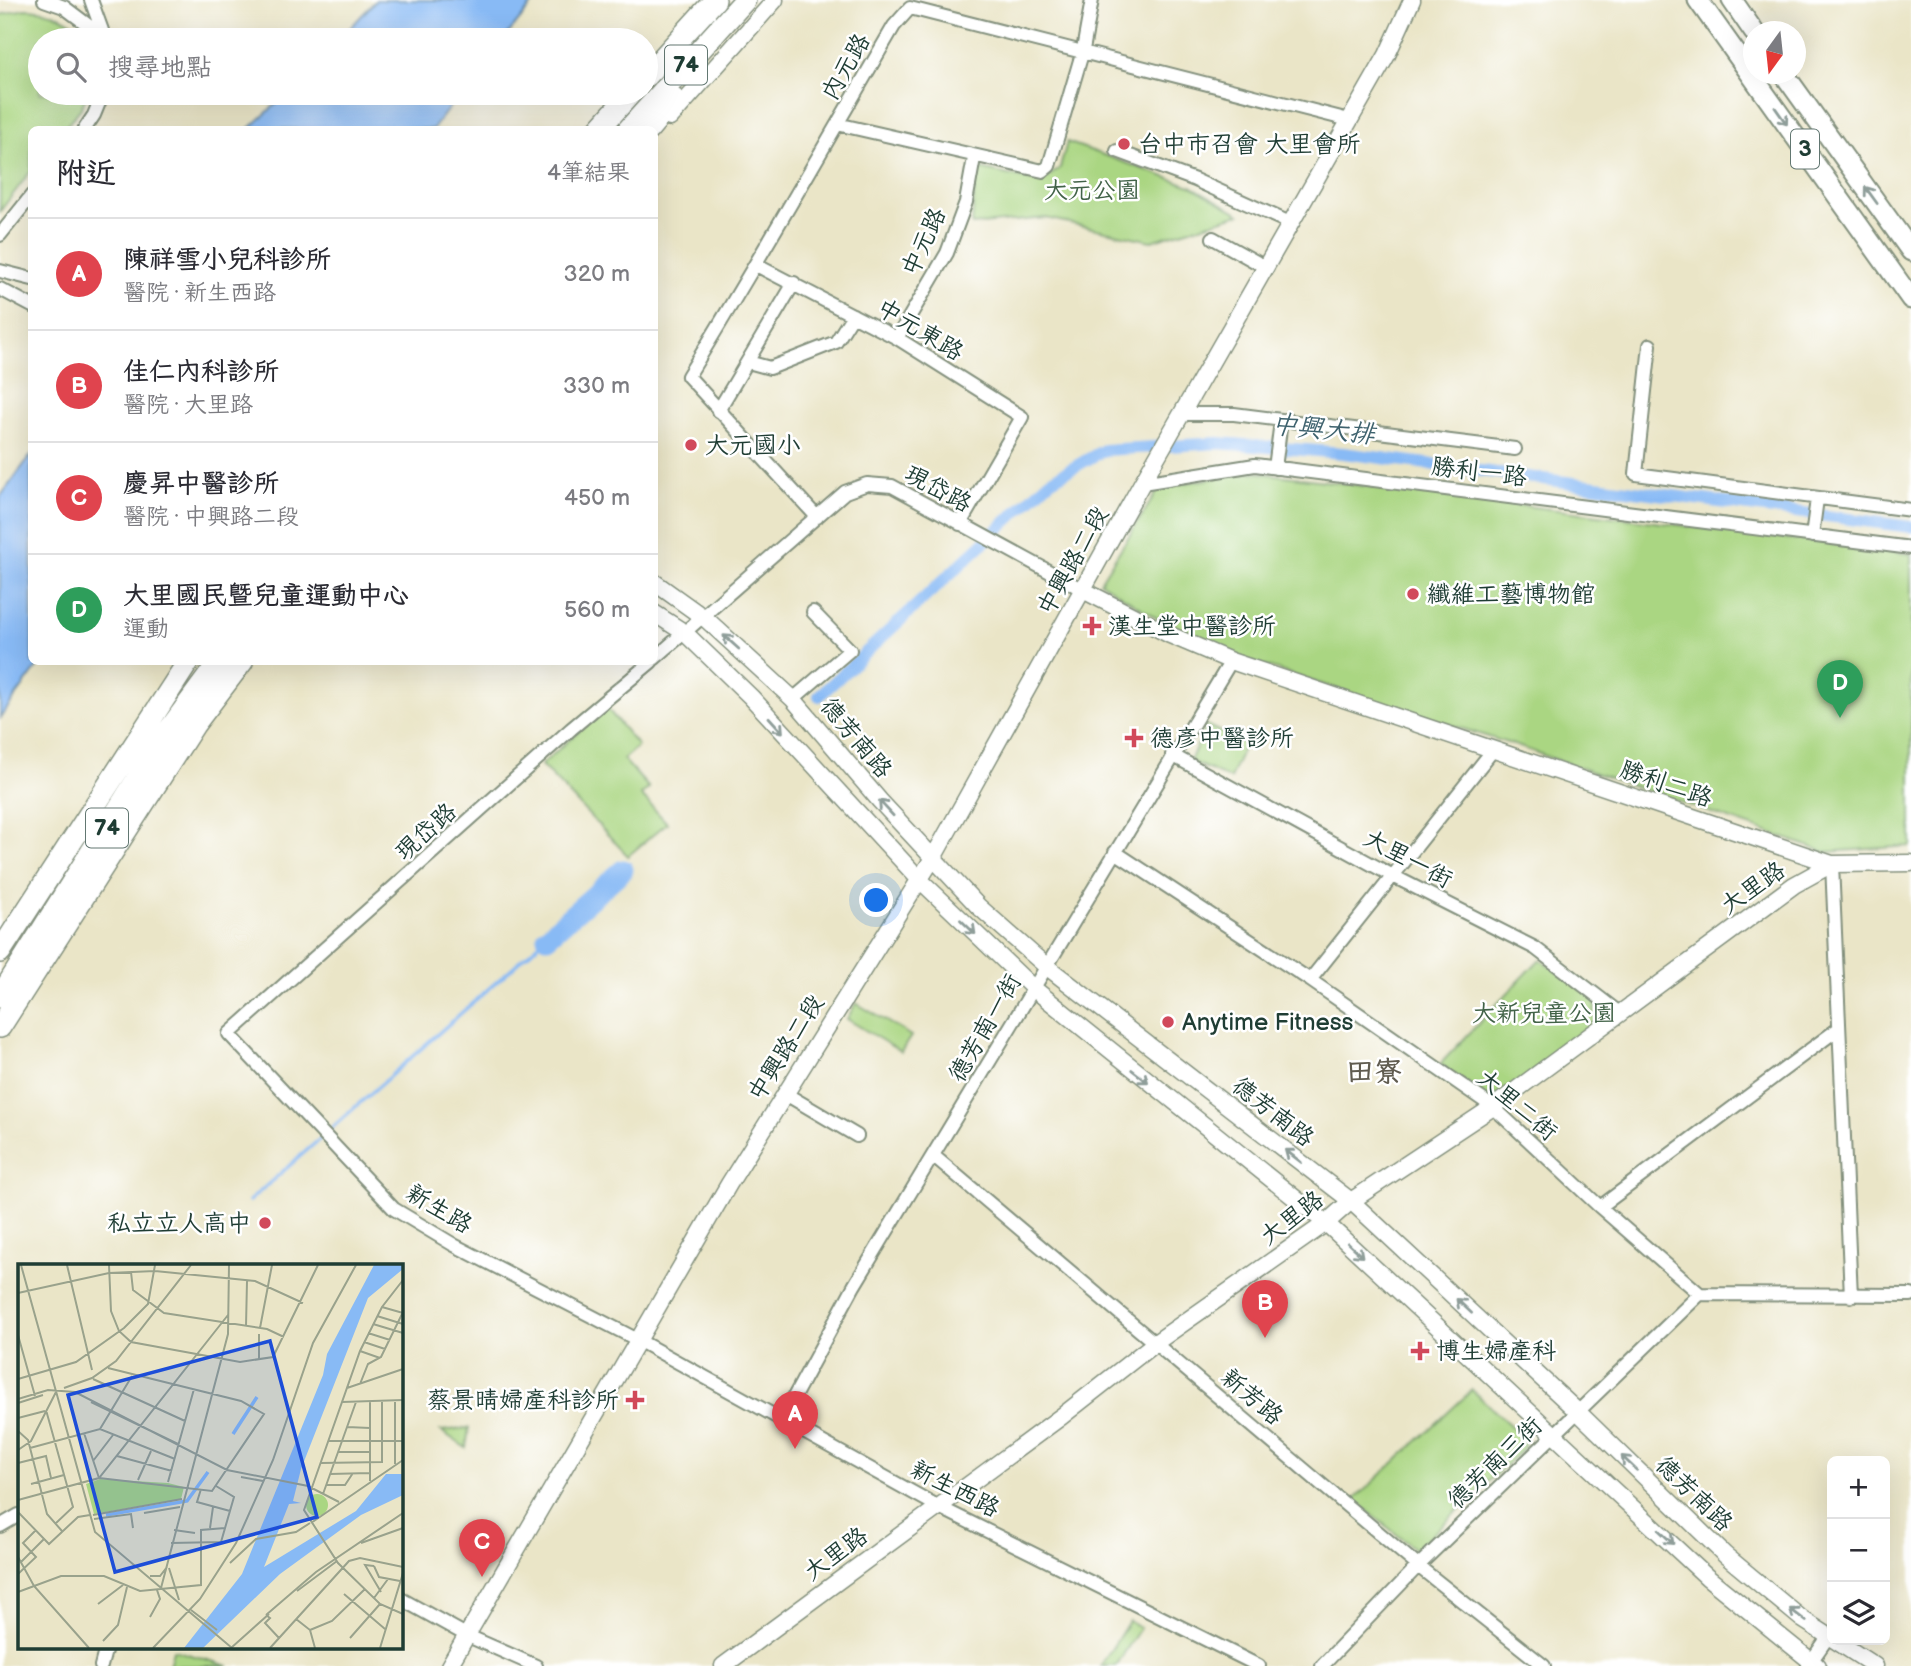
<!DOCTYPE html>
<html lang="zh-TW">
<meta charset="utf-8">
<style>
:root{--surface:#fff;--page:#f2f2f3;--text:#2b2b33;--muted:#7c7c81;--line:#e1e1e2;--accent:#d1495b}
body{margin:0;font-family:"Balsamiq Sans","LXGW WenKai TC",sans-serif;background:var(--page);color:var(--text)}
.controls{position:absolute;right:21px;bottom:21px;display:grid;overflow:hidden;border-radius:10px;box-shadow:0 7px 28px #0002}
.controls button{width:63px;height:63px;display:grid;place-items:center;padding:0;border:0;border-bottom:2px solid var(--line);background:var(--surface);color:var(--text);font:35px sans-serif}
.compass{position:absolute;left:1743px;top:21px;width:63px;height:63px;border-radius:50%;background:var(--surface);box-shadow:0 7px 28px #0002;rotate:195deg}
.you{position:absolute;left:877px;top:901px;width:24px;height:24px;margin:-18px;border:5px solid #fff;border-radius:50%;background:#1a73e8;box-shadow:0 0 0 10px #1a73e833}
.badge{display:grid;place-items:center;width:46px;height:46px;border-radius:50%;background:var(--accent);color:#fff;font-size:23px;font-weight:700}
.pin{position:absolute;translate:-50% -58px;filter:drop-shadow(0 2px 4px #0008)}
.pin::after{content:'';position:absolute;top:37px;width:24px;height:21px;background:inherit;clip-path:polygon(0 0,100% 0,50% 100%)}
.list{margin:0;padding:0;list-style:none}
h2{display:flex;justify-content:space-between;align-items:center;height:91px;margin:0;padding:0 28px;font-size:30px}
h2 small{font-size:23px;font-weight:400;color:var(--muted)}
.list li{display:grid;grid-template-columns:46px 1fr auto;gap:21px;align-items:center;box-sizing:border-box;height:112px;padding:0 28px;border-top:2px solid var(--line)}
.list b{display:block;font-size:26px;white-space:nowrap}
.list p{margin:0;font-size:23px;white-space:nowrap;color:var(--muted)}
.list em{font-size:23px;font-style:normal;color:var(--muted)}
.icon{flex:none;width:38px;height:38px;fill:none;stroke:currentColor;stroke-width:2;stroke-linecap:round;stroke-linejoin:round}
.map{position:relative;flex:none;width:1911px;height:1666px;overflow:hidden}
.search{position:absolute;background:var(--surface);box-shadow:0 7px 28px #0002;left:28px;top:28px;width:630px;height:77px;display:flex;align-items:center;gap:18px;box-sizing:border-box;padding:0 24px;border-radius:38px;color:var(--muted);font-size:26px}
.panel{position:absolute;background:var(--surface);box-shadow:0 7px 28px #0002;left:28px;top:126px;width:630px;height:539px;border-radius:10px}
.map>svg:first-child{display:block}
</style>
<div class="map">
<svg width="1911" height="1666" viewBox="0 0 1911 1666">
<rect width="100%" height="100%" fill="#fff"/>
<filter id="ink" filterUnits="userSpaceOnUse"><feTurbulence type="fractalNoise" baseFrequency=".0143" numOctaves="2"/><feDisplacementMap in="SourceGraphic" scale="14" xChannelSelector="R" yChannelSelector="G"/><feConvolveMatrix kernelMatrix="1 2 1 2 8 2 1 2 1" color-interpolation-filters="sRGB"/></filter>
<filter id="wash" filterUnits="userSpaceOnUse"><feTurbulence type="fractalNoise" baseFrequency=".00686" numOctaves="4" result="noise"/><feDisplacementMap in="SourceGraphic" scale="28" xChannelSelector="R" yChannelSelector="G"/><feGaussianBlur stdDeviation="1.57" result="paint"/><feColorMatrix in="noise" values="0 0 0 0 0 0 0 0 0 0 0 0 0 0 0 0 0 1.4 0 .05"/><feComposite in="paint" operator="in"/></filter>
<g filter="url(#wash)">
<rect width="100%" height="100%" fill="#eae5c7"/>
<!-- green -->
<path fill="#aad682" stroke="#648a5b" stroke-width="2" d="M 24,9 C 49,9 74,18 87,40 L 40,40 L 40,93 L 88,93 L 81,108 L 64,129 L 32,130 L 31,171 L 0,211 L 0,15 Z
M 1067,142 L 1191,186 L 1240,214 L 1151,241 L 1046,218 L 972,225 L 976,168 L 1041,182 L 1060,168 Z
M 1253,472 L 1911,554 L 1911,846 L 1825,852 L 1511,744 L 1236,657 L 1174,629 L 1100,582 L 1160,487 Z
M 606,707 L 638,746 L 623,759 L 649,788 L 641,795 L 667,823 L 628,856 L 541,765 Z
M 1206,725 L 1245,744 L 1230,779 L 1190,761 Z
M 1540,959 L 1596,999 L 1594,1025 L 1494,1103 L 1440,1064 Z
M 856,1003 L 911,1036 L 901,1052 L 847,1019 Z
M 1472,1390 L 1525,1439 L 1524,1448 L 1416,1550 L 1354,1500 Z
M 469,1428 L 466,1448 L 441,1431 Z
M 1129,1621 L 1140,1628 L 1116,1666 L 1101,1666 Z
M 173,1650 L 174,1650 L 229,1666 L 169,1666 Z"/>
<!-- water -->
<path fill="#88baf5" stroke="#547c94" stroke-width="2" d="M 376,0 L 536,0 L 503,40 L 339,40 Z
M 288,93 L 460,93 L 433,129 L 249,129 Z
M 31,455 L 32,662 L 41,662 L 0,718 L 0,497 Z"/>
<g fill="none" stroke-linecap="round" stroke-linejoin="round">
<!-- stream -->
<path stroke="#88baf5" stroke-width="3.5" d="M 326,1133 L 547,937
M 249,1201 L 321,1138"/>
<!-- canal -->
<path stroke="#88baf5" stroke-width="12" d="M 819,696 L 1050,481 L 1104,450 L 1218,443 L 1343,453 L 1911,527"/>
<!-- river -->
<path stroke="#88baf5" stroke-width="21" d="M 547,937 L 623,870"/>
</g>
</g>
<g filter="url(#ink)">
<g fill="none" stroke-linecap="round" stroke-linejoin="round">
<!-- minor casing -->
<g stroke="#84917e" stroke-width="16">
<path id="minor" d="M 44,0 L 64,7 L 105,38
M 91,0 L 104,36
M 837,124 L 1043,171 L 1049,166 L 1083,50 L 1092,0
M 84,130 L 94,115 L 103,93
M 1117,151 L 1195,180 L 1292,224
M 0,235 L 32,195
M 1213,238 L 1267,268
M 756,265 L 897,338 L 1022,417 L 960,524
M 0,271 L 32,279
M 0,289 L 32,306
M 897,338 L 947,253 L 966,202 L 974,158
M 1650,345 L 1636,474 L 1911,510
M 748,362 L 770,368 L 836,342 L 853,315
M 718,411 L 794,283
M 1183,414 L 1234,414 L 1515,449
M 1275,468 L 1281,421
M 1142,483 L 1255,465 L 1911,548
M 817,517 L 688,376 C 759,261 826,143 894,26 L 910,8 L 1349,120
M 1812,536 L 1817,499
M 654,659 L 845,492 L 867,484 L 892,486 L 1083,590
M 651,662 L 571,729 L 229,1034 L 394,1209 L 454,1245 L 636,1339 L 939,1507 L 1259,1666
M 793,699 L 850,650 L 813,612
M 1172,755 L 1393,876 L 1535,948 L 1618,1012
M 1115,852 L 1310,980 L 1493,1107 L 1600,1207 L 1700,1294 L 1911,1295
M 1832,864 L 1851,1296
M 1310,980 L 1493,750
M 784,1093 L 857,1136
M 935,1157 L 1418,1566 L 1544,1666
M 1600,1207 L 1838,1029
M 782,1419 L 854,1286 L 1231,661
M 0,1526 L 19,1515
M 401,1599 L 468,1636 L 536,1666
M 101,1666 L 106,1647
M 1322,1666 L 1418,1566 L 1700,1294
M 1808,1666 L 1828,1637"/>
</g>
<!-- tertiary casing -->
<g stroke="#84917e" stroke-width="19">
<path id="tertiary" d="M 670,118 L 775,0
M 654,582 L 707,620 L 793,699 L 880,801 L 978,906 L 1046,966 L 1351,1201 L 1578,1412 L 1725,1555 L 1802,1619 L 1875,1666
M 1083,590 L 1170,635 L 1231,661 L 1832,864
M 654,613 L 685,633 L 751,697 L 919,879 L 1033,988 L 1326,1223 L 1707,1577 L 1817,1666
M 449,1666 L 729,1184 L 933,858 L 1142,483 L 1387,55 L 1412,0
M 723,1666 L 1062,1416 L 1155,1343 L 1326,1223 L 1351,1201 L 1493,1107 L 1794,885 L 1832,864 L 1911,863"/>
</g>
<!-- primary casing -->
<g stroke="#84917e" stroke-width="23">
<path id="primary" d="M 1698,0 L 1911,299
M 1732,0 L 1754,32
M 1784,74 L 1911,251"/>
</g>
<!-- trunk casing -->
<g stroke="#84917e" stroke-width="24">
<path id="trunk" d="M 646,76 L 715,0
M 598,130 L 631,93
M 628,130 L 745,0
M 648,130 L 674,99
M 0,952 L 188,662
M 0,997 L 163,738 L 219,662
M 0,1027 L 194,725 L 242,662"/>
</g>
<!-- minor -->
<use href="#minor" stroke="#fff" stroke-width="12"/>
<!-- tertiary -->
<use href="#tertiary" stroke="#fff" stroke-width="16"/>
<!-- primary -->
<use href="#primary" stroke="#fff" stroke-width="19"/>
<!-- trunk -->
<use href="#trunk" stroke="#fff" stroke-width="21"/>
</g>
<!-- one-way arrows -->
<defs><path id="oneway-shaft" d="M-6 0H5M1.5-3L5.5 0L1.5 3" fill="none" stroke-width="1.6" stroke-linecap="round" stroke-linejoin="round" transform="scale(1.75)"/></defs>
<g stroke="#8f9e9a">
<use href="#oneway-shaft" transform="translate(1781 116) rotate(55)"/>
<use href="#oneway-shaft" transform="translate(1871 195) rotate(-126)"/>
<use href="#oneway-shaft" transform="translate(731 642) rotate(-138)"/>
<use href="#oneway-shaft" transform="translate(776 725) rotate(48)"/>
<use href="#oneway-shaft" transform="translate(886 808) rotate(-133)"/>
<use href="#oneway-shaft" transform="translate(968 927) rotate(44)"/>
<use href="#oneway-shaft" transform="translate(1140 1076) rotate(38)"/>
<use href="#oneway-shaft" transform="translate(1293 1156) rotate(-142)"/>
<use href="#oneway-shaft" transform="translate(1355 1250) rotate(43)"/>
<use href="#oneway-shaft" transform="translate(1464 1306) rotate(-137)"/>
<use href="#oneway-shaft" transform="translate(1629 1463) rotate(-136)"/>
<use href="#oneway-shaft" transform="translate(1666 1537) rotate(43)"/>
<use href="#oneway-shaft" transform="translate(1798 1615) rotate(-142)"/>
</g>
</g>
<!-- markers -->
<g fill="#d1495b" stroke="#fff" stroke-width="2.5">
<circle cx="1124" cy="144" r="7"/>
<circle cx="691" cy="445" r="7"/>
<circle cx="1413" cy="594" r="7"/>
<path d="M1088.5 615.5h7v7h7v7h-7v7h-7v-7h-7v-7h7z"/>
<path d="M1130.5 727.5h7v7h7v7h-7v7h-7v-7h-7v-7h7z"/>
<circle cx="1168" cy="1022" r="7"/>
<circle cx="265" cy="1223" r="7"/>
<path d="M1416.5 1340.5h7v7h7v7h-7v7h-7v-7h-7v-7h7z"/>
<path d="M631.5 1389.5h7v7h7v7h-7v7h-7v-7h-7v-7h7z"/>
</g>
<g text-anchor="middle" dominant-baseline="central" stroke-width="5" stroke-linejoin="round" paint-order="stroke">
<!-- shield labels -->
<g fill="#fff" stroke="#627771" stroke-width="2">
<rect x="665" y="45.5" width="42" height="39" rx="5"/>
<rect x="1791" y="129.5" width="28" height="39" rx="5"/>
<rect x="86" y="808.5" width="42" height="39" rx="5"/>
</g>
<g font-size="23" font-weight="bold" fill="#1f3d34">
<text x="686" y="65">74</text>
<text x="1805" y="149">3</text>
<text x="107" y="828">74</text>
</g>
<!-- street labels -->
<g font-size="24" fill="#1f3d34" stroke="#fff">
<text transform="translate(846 67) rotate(-60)">內元路</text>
<text transform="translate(924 242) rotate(-65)">中元路</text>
<text transform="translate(920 330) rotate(31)">中元東路</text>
<text transform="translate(1479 472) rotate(7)">勝利一路</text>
<text transform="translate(938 489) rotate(28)">現岱路</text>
<text transform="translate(1073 561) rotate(-61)">中興路二段</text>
<text transform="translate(856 738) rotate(50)">德芳南路</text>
<text transform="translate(1666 784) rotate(19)">勝利二路</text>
<text transform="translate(426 832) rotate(-42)">現岱路</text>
<text transform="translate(1408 859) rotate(28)">大里一街</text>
<text transform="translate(1753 888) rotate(-35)">大里路</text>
<text transform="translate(985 1028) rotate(-60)">德芳南一街</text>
<text transform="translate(786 1048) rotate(-58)">中興路二段</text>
<text transform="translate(1517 1105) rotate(40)">大里二街</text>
<text transform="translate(1273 1112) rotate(38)">德芳南路</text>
<text transform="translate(439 1209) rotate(31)">新生路</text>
<text transform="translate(1292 1218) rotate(-37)">大里路</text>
<text transform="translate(1252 1397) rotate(40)">新芳路</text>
<text transform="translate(1495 1463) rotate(-44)">德芳南三街</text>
<text transform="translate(955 1489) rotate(27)">新生西路</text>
<text transform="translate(1694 1494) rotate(44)">德芳南路</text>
<text transform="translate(836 1554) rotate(-36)">大里路</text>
</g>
<!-- poi labels -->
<g font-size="24" fill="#1f3d34" stroke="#fff" text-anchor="start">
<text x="1138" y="144">台中市召會 大里會所</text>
<text x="705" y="445">大元國小</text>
<text x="1427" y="594">纖維工藝博物館</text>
<text x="1108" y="626">漢生堂中醫診所</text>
<text x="1150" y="738">德彥中醫診所</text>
<text x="1182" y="1022">Anytime Fitness</text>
<text x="251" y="1223" text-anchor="end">私立立人高中</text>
<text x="1436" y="1351">博生婦產科</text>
<text x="619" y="1400" text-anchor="end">蔡景晴婦產科診所</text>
</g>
<!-- park labels -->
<g font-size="24" fill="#426348" stroke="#fff">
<text x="1092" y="190">大元公園</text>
<text x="1544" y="1013">大新兒童公園</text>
</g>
<!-- water labels -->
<g font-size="26" font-style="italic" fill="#3e626e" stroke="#fff">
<text transform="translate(1323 430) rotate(6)">中興大排</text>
</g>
<!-- quarter labels -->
<g font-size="28" font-weight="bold" fill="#605c50" stroke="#fff">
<text x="1374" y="1072">田寮</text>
</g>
</g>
<!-- overview -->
<g transform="translate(18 1264)">
<rect width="385" height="385" fill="#eae5c7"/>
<path d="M 82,215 L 150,219 L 166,223 L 163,235 L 76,250 L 68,220 ZM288 241a11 11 0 1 1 22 0a11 11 0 1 1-22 0Z" fill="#aad682"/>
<path d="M 356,1 L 385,1 L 385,5 L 350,34 L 283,205 L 275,237 L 283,239 L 271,240 L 246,303 L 338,247 L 368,210 L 385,210 L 385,231 L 343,251 L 262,310 L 185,384 L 166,384 L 224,310 L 305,111 L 309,90 Z" fill="#88baf5"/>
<path fill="none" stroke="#88baf5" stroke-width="3.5" d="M 215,170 L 239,133M 88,251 L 169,237 L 190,208"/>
<path fill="none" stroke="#99a28c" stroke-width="2" d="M 3,1 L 77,268 L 214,384M 49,1 L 74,106M 91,1 L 93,47 L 101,67 L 113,78 L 222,98 L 255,93 L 300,1M 113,8 L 115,26 L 146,49 L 249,65 L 266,73M 385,16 L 364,43 L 342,87 L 286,246 L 320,299 L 362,340 L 385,350M 0,29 L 91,9 L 137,7 L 237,17 L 285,39M 364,43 L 385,49M 359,52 L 385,60M 355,60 L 385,69M 228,62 L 229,17M 242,64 L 254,1M 350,69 L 372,76M 0,71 L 17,132M 346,78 L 367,85M 342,87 L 362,94M 241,97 L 241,70M 0,115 L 58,98 L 106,64 L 130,40 L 137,1M 75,115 L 167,157M 342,120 L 350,100 L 363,93 L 385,48M 46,124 L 74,114 L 98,97 L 173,1M 329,124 L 385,105M 0,135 L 30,126 L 57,128 L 209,206 L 290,222 L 321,238M 73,138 L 160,180M 324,138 L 385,136M 377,138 L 377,200M 0,139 L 25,131M 28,146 L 55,243 L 37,260M 0,154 L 27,147M 329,163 L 352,164M 82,165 L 114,112M 0,167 L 10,176 L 29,250 L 44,267M 66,169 L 81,214M 311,177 L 385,177M 12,184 L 82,165 L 157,195M 0,186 L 13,177 L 38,128M 321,188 L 352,188M 99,192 L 154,207M 75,197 L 95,171M 0,199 L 28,192 L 33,214M 303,199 L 364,198 L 364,138M 312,210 L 352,209M 223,213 L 245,217M 81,214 L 194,227 L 246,150 L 223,137 L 90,104M 120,216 L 133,187M 352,217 L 352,138M 150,218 L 176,125M 13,220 L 46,211M 309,221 L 327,221 L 335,209M 183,225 L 179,238 L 212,247M 305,230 L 338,138M 0,236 L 81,214 L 210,51M 0,248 L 31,280 L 60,253 L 72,251M 126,249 L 162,243M 75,251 L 164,235M 76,255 L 113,250 L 115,264M 293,259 L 385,196M 192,264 L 195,243M 156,266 L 177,269M 153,279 L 203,278 L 216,233 L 198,222M 343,279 L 385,264M 0,293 L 16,322 L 71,384M 2,299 L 26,275M 212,299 L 238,275 L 278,268 L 292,259M 356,302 L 347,301 L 363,328M 356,302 L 361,313 L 382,317M 151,304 L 161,336M 0,310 L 18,293 L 5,279 L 18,266M 132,312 L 142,312 L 149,303M 143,324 L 210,70 L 211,1M 279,327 L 319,297M 0,328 L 43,312 L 86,312 L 122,327 L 183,321 L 183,266 L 207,264M 326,330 L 367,365M 356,334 L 370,315M 80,340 L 105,321M 173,346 L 199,366M 248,351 L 298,308 L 385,249M 248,351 L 252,354 L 247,359 L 261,374M 132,353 L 142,335 L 139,326M 278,355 L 292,366 L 297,384M 292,366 L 314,357 L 347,325M 332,374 L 362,340M 85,377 L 100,361 L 109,323M 135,384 L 182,335 L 218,279 L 255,196 L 295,79 L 338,1M 213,384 L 251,350M 252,384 L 331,297 L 342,294 L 385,303M 362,384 L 385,309"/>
<path fill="#1d4ed8" fill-opacity="0.15" stroke="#1d4ed8" stroke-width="3.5" d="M 252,77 L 299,253 L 97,308 L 50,131 Z"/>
<rect width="385" height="385" fill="none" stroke="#1f3d34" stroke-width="3.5"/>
</g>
</svg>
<div class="controls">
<button>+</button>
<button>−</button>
<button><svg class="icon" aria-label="layers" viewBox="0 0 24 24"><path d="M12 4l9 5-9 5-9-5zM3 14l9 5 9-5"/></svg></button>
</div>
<svg class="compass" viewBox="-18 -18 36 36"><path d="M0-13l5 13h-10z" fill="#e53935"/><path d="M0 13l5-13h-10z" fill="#7c7c81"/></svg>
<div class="you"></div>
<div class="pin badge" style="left:795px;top:1449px;background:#e0444e">A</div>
<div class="pin badge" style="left:1265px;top:1338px;background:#e0444e">B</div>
<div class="pin badge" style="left:482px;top:1577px;background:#e0444e">C</div>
<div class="pin badge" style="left:1840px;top:718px;background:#2e9e5b">D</div>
<div class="search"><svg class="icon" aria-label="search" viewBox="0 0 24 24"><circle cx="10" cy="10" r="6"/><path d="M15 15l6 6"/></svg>搜尋地點</div>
<section class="panel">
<h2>附近<small>4筆結果</small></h2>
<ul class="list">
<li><span class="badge" style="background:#e0444e">A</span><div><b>陳祥雪小兒科診所</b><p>醫院 · 新生西路</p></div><em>320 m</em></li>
<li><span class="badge" style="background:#e0444e">B</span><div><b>佳仁內科診所</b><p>醫院 · 大里路</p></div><em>330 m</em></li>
<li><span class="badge" style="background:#e0444e">C</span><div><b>慶昇中醫診所</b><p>醫院 · 中興路二段</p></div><em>450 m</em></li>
<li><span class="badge" style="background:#2e9e5b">D</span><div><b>大里國民暨兒童運動中心</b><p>運動</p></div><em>560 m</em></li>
</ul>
</section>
</div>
